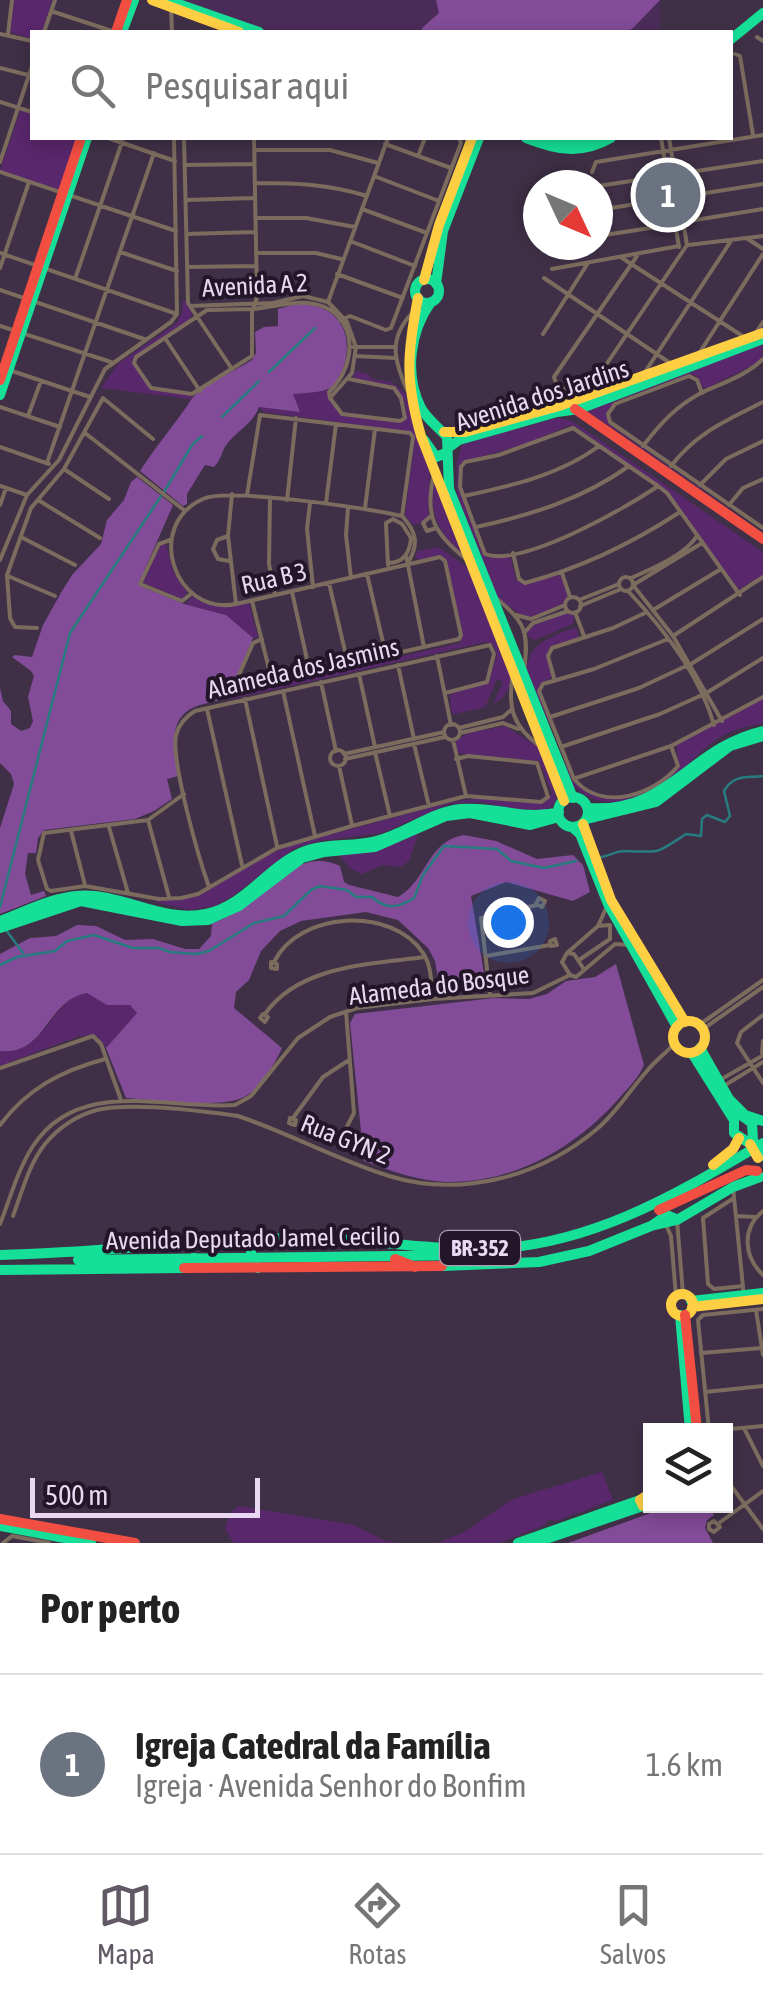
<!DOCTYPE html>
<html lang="pt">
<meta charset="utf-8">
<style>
:root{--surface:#fff;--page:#f2f2f2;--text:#222;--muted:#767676;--line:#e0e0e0;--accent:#615965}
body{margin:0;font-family:"Asap Condensed",sans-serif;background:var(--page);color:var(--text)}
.controls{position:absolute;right:30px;bottom:30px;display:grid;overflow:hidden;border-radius:0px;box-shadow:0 5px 15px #0003}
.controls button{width:90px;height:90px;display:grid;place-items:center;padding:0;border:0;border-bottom:2px solid var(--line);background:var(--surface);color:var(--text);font:50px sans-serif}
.compass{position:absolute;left:523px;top:170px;width:90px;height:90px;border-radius:50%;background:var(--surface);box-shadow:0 5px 15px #0003;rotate:134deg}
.scale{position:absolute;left:30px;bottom:25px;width:230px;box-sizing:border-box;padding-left:10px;border:5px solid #ead8f3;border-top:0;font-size:28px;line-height:35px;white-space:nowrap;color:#ead8f3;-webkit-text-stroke:8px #231629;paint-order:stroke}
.you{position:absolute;left:508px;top:922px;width:35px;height:35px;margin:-25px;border:8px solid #fff;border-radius:50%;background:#1a73e8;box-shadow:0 0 0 15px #1a73e833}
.badge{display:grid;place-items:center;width:65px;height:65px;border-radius:50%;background:var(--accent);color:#fff;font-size:32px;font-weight:700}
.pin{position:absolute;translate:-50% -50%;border:5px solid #fff;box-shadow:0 2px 10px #0006}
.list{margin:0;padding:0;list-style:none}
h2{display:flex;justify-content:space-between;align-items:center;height:130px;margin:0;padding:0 40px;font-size:42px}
h2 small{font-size:32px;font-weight:400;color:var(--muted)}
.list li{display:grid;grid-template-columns:65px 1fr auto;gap:30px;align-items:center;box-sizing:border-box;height:180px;padding:0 40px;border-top:2px solid var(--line)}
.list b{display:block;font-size:38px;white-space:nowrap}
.list p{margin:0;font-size:32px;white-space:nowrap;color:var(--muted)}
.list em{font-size:32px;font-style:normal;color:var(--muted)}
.icon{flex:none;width:55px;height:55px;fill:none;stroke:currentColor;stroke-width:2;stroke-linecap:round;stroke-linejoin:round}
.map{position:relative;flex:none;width:763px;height:1543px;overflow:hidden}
.search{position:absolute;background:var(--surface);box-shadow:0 5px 15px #0003;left:30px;right:30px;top:30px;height:110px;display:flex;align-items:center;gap:25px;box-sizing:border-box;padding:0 35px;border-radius:0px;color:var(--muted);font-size:38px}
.sheet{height:310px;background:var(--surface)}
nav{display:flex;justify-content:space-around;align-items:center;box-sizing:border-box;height:140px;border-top:2px solid var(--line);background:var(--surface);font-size:28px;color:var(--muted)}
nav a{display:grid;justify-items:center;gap:5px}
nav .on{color:var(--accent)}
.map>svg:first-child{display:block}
</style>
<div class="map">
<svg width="763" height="1543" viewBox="0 0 763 1543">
<rect width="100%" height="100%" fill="#403047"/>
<!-- built -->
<path fill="#4b2c59" d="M 178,0 L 660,0 L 659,32 L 268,32 Z"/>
<!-- green -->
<path fill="#59276c" d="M 14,0 L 52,0 L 42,32 L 32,32 L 32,39 L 10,32 Z
M 21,110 L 32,113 L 32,138 L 79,138 L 61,190 L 0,170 Z
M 183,299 L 192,312 L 190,319 L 134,356 L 132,361 L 151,390 L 191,395 L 192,399 L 101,388 L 119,363 L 177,323 L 182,313 Z
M 763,344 L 761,358 L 755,364 L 707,388 L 702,387 L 696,376 L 689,374 L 614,402 L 606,416 L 613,427 L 763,532 L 589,412 L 590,407 Z
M 357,371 L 370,375 L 371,379 L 391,382 L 405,393 L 430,469 L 428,517 L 418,524 L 412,524 L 405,515 L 415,438 L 411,432 L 264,412 L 259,407 L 298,412 L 293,393 L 328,390 L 328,396 L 341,415 L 401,423 L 406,420 C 410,386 382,383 355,380 L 353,374 Z
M 557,418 L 572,421 L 763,552 L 763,575 L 739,589 L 659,485 L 576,427 L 568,426 L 526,444 L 462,462 L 459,487 L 484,554 L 492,558 L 510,557 L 516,579 L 522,584 L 557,575 L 562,578 L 568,596 L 562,604 L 531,617 L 518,613 L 494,594 L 480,559 L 482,557 L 457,495 L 457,464 L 462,444 Z
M 435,476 L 469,558 C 439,538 427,511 435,476 Z
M 166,544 L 173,571 L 187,592 L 183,599 L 143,583 L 160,546 Z
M 438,547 L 470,569 L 495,630 L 494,634 L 498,634 C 507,658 523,688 493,704 L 503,682 L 497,679 L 485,707 L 454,714 L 451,711 L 450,694 L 489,681 L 497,655 L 493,645 L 486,642 L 232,699 L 228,696 L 460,643 L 463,635 L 447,561 L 440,556 L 418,560 L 415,556 L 418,551 Z
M 192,597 L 220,607 L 249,603 L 258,637 L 253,638 L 226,615 L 185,604 Z
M 567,612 L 575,614 L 573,624 L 535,640 L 529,637 L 527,632 L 532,626 Z
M 574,628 L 578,630 L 578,638 L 548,649 L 552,677 L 540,684 L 538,690 C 555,735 568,819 634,795 C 651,789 668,782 679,766 L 676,745 L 763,699 L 763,724 C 714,730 706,750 673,778 C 646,801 602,814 575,787 C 560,772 548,716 536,695 C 533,688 530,684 526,676 C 526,644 548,638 574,628 Z
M 505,726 L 541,749 L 549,764 L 546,766 L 557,795 L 554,804 L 546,811 L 523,812 L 482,802 L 449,804 L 382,833 L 319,841 L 295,848 L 233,896 L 215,906 L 190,910 L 154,902 L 202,893 L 255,861 L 285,847 L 451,802 L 484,798 L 546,802 L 552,793 L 539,761 L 457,753 L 456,741 L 468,733 Z
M 418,834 L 409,861 L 400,867 L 383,865 L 362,874 L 351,869 L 338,854 L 371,852 Z
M 81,993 L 93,994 L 107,1005 L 130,1005 L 137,1013 L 106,1048 L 97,1036 L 79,1036 L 0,1066 L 0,1051 C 42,1056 48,1008 81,993 Z
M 602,1472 L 613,1500 L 556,1521 L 548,1520 L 545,1525 L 499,1543 L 438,1543 L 464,1532 L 513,1499 Z
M 238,1506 L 354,1525 L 383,1540 L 398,1543 L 234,1543 L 225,1529 L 230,1514 Z"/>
<!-- forest -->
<path fill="#824c98" d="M 436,0 L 660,0 L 632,29 L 619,32 L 422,32 L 422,28 L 439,13 Z
M 296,304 C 340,303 357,336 341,374 C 338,382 334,388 325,390 C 316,393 303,393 293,394 L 300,412 L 259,407 C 253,424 236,431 226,445 C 221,453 221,460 214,467 L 205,465 L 187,494 L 187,504 L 183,506 L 140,471 C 156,446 176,423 191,400 C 199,387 238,369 252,360 L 256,353 L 255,332 L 264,327 L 278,326 L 278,309 Z
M 137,477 L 173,505 L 138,585 L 184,604 L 226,615 L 253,638 L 235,681 L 237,689 C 226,700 216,701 200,705 C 166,715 174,749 178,776 L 167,779 L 172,799 L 154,811 L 135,819 L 44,830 L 38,838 L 36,853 L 28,853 L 25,874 L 31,895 L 44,891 L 46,896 L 0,914 L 0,828 L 14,784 L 11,774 L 0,763 L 0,688 L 3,701 L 11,711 L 11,724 L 21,731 L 30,728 L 33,721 L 28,697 L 34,676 L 31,671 L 12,657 L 15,655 L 32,657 L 43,625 L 62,591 L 72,575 L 101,544 L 107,520 L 124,500 L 131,482 Z
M 464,835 L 496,841 L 537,859 L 573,855 L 583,865 L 590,892 L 573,901 L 506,882 L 471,896 L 485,979 L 481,990 L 440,991 L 435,961 L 428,948 L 398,920 L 366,912 L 301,921 L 280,931 L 261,951 L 249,980 L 236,992 L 234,1008 L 282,1048 C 275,1064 260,1089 244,1097 C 221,1109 153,1100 126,1098 L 106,1048 L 137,1013 L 130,1005 L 107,1005 L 87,993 C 46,1000 46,1056 0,1051 L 0,954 L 30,938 L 56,936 L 77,925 L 96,926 L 125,940 L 153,939 L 185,949 L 199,949 L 211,936 L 212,923 C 257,911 290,842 340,866 L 344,882 L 349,885 L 398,897 C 427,881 427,841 464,835 Z
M 616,964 L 644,1065 C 639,1077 630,1086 621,1096 C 578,1146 516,1183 447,1182 C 418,1181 391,1171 364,1161 L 350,1023 L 355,1014 L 494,998 L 529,999 L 547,994 L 566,981 L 595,977 Z
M 670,1506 L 707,1506 L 714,1515 L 707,1520 L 705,1528 L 713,1543 L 568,1543 Z"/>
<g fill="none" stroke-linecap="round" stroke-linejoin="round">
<!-- stream -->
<path stroke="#277c7f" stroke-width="2.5" d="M 269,372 L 315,328
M 222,417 L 259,381
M 164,492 L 192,445 L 202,436
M 601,857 C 611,856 614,851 624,851 C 662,852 654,855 686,834 L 701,836 L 702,819 L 707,815 L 725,822 L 730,816 L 724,791 C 734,774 746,778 763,776
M 0,907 L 70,633 L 161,496
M 6,930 L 23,953
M 0,965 L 17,957 L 55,951 L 67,941 L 94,935 L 133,948 L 159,948 L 170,952 L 196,954 L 209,951 L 254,923 L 284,916 L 311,890 L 320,886 L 347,890 L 356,897 L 372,897 C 386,910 398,908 414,898 L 423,875 L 444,846 L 497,849 L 511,861 L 544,868 L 576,861"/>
<!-- street -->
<path stroke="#7b6c5e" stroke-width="4" d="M 171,7 L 172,32
M 51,11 L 115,32
M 44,32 L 55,0
M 0,34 L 32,41
M 8,34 L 12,0
M 757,37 L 763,41
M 735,54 L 740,56 L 753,135
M 0,68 L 32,76
M 0,102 L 32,112
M 108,138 L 175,161
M 174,138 L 177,314
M 184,138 L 188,303 L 232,369
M 254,138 L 257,297 C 256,302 253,307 252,312 L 252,356 L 192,394 L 151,388 L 134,363 L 136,357 L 207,310 L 209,310 L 252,309 C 271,308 290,301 308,303 C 358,308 360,363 329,392 L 330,398
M 661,138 L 679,247
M 385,144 L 451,168
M 255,150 L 330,150 L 378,163
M 418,156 L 425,138
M 0,162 L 32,66
M 185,165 L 254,164
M 0,172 L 176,231
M 592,172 L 596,162 L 763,135
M 374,176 L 439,201
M 255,183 C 295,183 328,184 367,196
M 598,186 L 763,161
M 186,200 L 255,198
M 362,209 L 427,233
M 598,210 L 763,184
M 255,218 L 306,218 L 355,227
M 683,222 L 763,209
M 186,234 L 256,232
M 598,236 L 676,224
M 748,239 L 763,249
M 350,241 L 415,266
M 688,245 L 763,236
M 558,251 L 561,245
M 120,252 L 177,271
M 0,253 L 177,314
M 256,253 L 316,253 L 341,259
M 622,258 L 744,337
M 187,267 L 256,266
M 0,268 L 29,182
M 552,269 L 679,246
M 337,274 L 403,298
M 544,278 L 673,365
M 75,279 L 122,142
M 0,290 L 144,339
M 328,302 L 388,138
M 190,306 L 273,303 L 303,296 L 328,302 L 347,322 L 356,347 L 352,373 L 330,398
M 340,320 L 350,316 L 386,330 L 391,328 L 461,143 L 459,138
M 0,326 L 111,362
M 543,334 L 588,263
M 755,334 L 763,322
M 165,338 L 200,391
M 353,347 L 393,347
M 698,355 L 763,254
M 355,356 L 395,358
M 9,370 L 90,397
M 643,375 L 731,241
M 407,390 C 394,360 388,339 412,313
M 587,393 L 687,245 L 669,138
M 702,393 L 697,380 L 689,376 L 615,404 L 608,414 L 610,422 L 763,528
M 330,398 L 342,414 L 400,421 L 405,418 L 401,398 L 394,388 L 349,379
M 577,399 L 556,383 L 554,377 L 637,256
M 0,407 L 60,427
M 28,416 L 41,381
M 85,433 L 184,510
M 643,446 C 660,424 676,406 701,393 C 722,383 746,376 763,359
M 0,447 L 49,464
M 47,463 L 154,153
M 671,466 C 696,433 727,420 763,402
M 64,469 L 109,499
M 434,474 C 424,517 434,533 467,560
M 700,485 L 726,459 L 763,441
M 0,486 L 27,495
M 658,486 C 626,508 521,568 485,554 L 460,487 L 461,467 L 465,462 L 499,455 L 573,428 L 658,486 L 667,493 L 740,595
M 232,494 L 228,536 L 236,604
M 247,495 L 260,415 L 410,433 L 413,437 L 402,516
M 464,496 C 511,486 560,475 599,446
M 270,498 L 269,564 L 275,595
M 38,500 L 100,538
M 287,500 L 296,418
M 310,503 L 307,529 L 313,587
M 326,503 L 336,424
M 0,505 L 6,488
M 729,505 L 743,488 L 763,479
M 348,508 L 346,535 L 351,578
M 365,508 L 375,429
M 431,516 L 423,523 L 427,531 L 436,528
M 403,517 C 416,532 419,543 409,561
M 386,523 L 393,519 L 402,524 L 411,538 C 410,553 403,563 388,563
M 386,524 L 388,565
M 476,527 C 531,515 583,499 629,466
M 228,536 L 217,540 L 213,549 L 218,559 L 229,561
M 21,537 L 75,565
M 170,540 L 159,544 L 140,584 L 182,601 L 191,594
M 702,543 L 633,585 L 673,636 L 722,721
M 513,553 L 519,579 L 525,583 C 581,568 631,544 680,512
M 406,555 L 424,647
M 0,560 L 27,495 L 59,460 L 105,369 L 171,322 L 177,314
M 562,573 L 570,597
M 367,574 L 386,655
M 8,576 L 55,596
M619 584a7 7 0 1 1 14 0a7 7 0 1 1-14 0Z
M 631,578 C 652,569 685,555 697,536
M 329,583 L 348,664
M 628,591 C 663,628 700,675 714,725
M 292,592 L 310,673
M565 605a8 8 0 1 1 16 0a8 8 0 1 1-16 0Z
M 496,598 C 526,622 529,633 524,671
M 579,600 L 619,584
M 252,601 L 272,681
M 580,606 L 621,589
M 653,610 L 721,569
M 575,612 L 584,636
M 516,615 L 531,619 L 565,605
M 37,628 L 15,627 L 10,618 L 7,575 L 31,508 L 64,469 L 103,398 L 153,439
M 525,632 L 533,623 L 568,611
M 673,636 L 763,577
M 262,639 L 253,643 L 238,677 L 238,682 L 243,688 L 459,639 L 461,635 L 445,561 L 440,557 L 236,604 C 174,616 144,525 203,499 C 228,487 370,509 402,516
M 668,639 L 594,669 L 543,684 L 539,691 L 574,779 C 602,812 653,796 678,766 L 671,746
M 437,656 L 451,725
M 691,664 L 763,619
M 398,665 L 414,739
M 359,674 L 375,747
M 513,674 C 507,708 513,727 541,747
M 554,678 L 548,656 L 552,648 L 613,628 L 647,612
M 321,682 L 336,751
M 283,691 L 315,836
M 708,692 L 763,658
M 245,699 L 277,846
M 207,709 L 242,865
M 550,717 L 639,688 L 686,666
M444 732a8 8 0 1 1 16 0a8 8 0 1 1-16 0Z
M 459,728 L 503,717 L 511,710
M 460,733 L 503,723 L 518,729
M 453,740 L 466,796
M 414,744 L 429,806
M 561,747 L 660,714 L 702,695
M330 758a8 8 0 1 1 16 0a8 8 0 1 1-16 0Z
M 375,752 L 390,816
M 344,754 L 444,732
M 345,759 L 445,737
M 339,766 L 352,825
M 576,778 L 671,746 L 763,697
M 184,794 L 148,820 L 44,833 L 38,860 L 47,889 L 51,891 L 85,886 L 159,899 L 181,898 L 198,894 L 277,848 L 352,826 L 466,796 L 541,802 L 548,797 L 537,763 L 468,756 L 456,759
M 148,820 L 169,897
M 109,827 L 128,893
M 71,831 L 85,885
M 209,887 C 199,859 171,762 176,735 C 179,724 185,717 195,711 L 490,645 L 494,654 L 487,682 L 445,693
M 539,898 L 545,901 L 542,907 L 536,904 Z
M 555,939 L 557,945 L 551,946 L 550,941 Z
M 567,953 L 598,926 L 608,904
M 486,956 L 550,945
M 579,960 L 610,939 L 610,925 L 598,926
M 271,962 L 277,964 L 277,969 L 271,968 Z
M 274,962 C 299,911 392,906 423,953 C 432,966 431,984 433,999
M 583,968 L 574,954 L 567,953 L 562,962 L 570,975 L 576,977 L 615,944 L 631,945
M 490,994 L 481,918 L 537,905
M 263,1014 L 268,1017 L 265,1022 L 260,1018 Z
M 265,1014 C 299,965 372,964 425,957
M 763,1015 L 741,1032 L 737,1043 L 763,1083
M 699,1025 L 763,980
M 703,1029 L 763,987
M 762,1053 L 763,1041
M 0,1068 L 93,1036 L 101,1044 L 121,1100
M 718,1081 L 762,1056
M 722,1087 L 763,1062
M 290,1118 L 296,1120 L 295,1125 L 289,1123 Z
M 293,1118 L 323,1077 L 349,1060
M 0,1125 C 28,1088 61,1071 105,1059
M 340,1138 L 344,1140 L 342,1146 L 337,1143 Z
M 341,1138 L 354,1113 L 346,1012
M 733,1187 L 744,1297
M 734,1198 L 703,1218 L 708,1284 L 714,1289 L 743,1286
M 763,1211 C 741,1229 744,1257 763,1275
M 13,1216 C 22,1192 29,1164 45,1144 C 58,1128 77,1115 97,1110 C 131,1102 203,1111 238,1116 C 289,1133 337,1160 389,1176 C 461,1198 540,1177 597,1129 C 617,1112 630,1090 647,1071 C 655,1061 666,1053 674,1044
M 736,1216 L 755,1217
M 677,1220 L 683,1294
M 665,1223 L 671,1236 L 676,1296
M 0,1224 C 10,1199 18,1169 33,1146 C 79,1076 167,1110 235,1105 L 251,1096 L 298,1038 L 330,1017 L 357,1008 L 433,999 L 533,993 L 570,975
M 756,1310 L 763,1355
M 701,1353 L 762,1348
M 705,1392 L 763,1386
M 709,1430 L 698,1320 L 703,1315 L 763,1309
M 719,1430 L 763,1426
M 745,1430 L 763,1466
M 726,1479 L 763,1529
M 714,1521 L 720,1527 L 714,1532 L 709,1529 L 709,1524 Z
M 719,1523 L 763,1491
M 3,1543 L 12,1536 L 49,1543"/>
<!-- fast -->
<path stroke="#16e098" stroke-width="10" d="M 167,0 L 259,32
M 122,32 L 134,0
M 730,40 L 763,13
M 526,138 C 557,150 581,155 611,138
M 546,138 L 579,145 L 601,138
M415 291a12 12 0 1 1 24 0a12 12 0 1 1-24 0Z
M 436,284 L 443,231 L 479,138
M 431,302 C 410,331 404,374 421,408 C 427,419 438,427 447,437 L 449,489 L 573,798
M 0,395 L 87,138
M 424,440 L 436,457 L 446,453
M 448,448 L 459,440 L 557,412 L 579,409 L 763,339
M558 812a15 15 0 1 1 30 0a15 15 0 1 1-30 0Z
M 588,808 C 669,814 689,748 763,731
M 587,819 L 656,802 L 730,746 L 763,736
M 572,827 L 580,834 L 608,904 L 677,1027
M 0,921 C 30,910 62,892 95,896 C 132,900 168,922 206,914 C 248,905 269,863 308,850 C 330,843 354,847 376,841 C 406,834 430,812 461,809 C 495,806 525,821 559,812
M 0,928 L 81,901 L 182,921 L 208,920 L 239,906 L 302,858 L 324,852 L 375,847 L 446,816 L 470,813 L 530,825 L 559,817
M 700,1048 L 729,1099
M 692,1053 L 734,1120 L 734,1133 L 749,1143
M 729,1099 L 745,1115 L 763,1121
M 739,1114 L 752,1123 L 753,1141
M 651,1226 L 667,1215 L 676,1219
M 0,1255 C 98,1253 196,1240 295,1238 C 356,1237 415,1249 476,1249 C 583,1250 674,1196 763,1143
M 78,1260 L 472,1255
M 442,1266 L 539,1262 L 589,1251 L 651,1226 L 677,1220 L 733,1187 L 760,1177
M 258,1268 L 251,1258 L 251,1246 L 259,1240
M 0,1270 L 184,1268 L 194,1258
M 691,1301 L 763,1293
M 680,1315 L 690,1430
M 0,1526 L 91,1543
M 518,1543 L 640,1500
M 534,1543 L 643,1506"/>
<!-- slow -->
<path stroke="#ffcf43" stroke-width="10" d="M 152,0 L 239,32
M 424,280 L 439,225 L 472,138
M 418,298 C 407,354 405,380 421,436 L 564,801
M 444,432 L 465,432 L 559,406 L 763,333
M 583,824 L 611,900 L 685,1022
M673 1037a16 16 0 1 1 32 0a16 16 0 1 1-32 0Z
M 713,1165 L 733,1149 L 739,1138
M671 1305a11 11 0 1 1 22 0a11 11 0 1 1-22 0Z
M 692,1307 L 763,1299
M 650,1493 L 640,1500 L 643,1506 L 650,1505"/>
<!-- jam -->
<path stroke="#f24e42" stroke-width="10" d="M 116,32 L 127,0
M 0,380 L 81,138
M 575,409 L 763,539
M 659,1210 L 746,1170 L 757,1171
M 395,1259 L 415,1267
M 184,1268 L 442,1266
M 685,1315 L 697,1430
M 0,1519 L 135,1543"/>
<!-- fast-bridge -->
<path stroke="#16e098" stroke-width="10" d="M 753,1141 L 762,1156"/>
<!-- slow-bridge -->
<path stroke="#ffcf43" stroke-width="10" d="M 750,1144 L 758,1158"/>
</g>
<g text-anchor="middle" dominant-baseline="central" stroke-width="8" stroke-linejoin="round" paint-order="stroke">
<!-- shield labels -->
<rect fill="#231629" stroke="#ae9eb6" stroke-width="2.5" x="440" y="1231" width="80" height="34" rx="8"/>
<g font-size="22" font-weight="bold" fill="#ead8f3">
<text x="480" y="1248">BR-352</text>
</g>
<!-- street labels -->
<g font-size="25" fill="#ead8f3" stroke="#231629">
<text transform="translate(255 285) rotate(-3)">Avenida A 2</text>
<text transform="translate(542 395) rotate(-18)">Avenida dos Jardins</text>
<text transform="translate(274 578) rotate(-13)">Rua B 3</text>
<text transform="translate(303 668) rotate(-13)">Alameda dos Jasmins</text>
<text transform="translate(439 985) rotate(-7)">Alameda do Bosque</text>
<text transform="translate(346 1139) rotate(22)">Rua GYN 2</text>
<text transform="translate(253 1238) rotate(-1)">Avenida Deputado Jamel Cecilio</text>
</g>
</g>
</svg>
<div class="controls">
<button><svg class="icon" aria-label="layers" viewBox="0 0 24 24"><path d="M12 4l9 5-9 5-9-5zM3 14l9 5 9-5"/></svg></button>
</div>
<svg class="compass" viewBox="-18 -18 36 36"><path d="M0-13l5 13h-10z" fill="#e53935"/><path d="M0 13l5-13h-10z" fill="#767676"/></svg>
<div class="scale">500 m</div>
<div class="you"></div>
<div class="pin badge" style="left:668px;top:195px;background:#6b7280">1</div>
<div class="search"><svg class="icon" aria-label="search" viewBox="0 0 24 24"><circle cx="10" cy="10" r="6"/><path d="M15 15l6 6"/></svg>Pesquisar aqui</div>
</div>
<section class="sheet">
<h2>Por perto<small></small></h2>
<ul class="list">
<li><span class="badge" style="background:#6b7280">1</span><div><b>Igreja Catedral da Família</b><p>Igreja · Avenida Senhor do Bonfim</p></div><em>1.6 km</em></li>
</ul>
</section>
<nav>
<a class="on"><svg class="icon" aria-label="map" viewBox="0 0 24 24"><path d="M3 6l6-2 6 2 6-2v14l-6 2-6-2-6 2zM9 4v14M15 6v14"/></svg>Mapa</a>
<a><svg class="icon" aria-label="directions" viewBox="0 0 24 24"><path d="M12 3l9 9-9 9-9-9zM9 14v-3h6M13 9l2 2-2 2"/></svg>Rotas</a>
<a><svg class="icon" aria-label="saved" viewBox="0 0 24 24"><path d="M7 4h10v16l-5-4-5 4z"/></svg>Salvos</a>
</nav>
